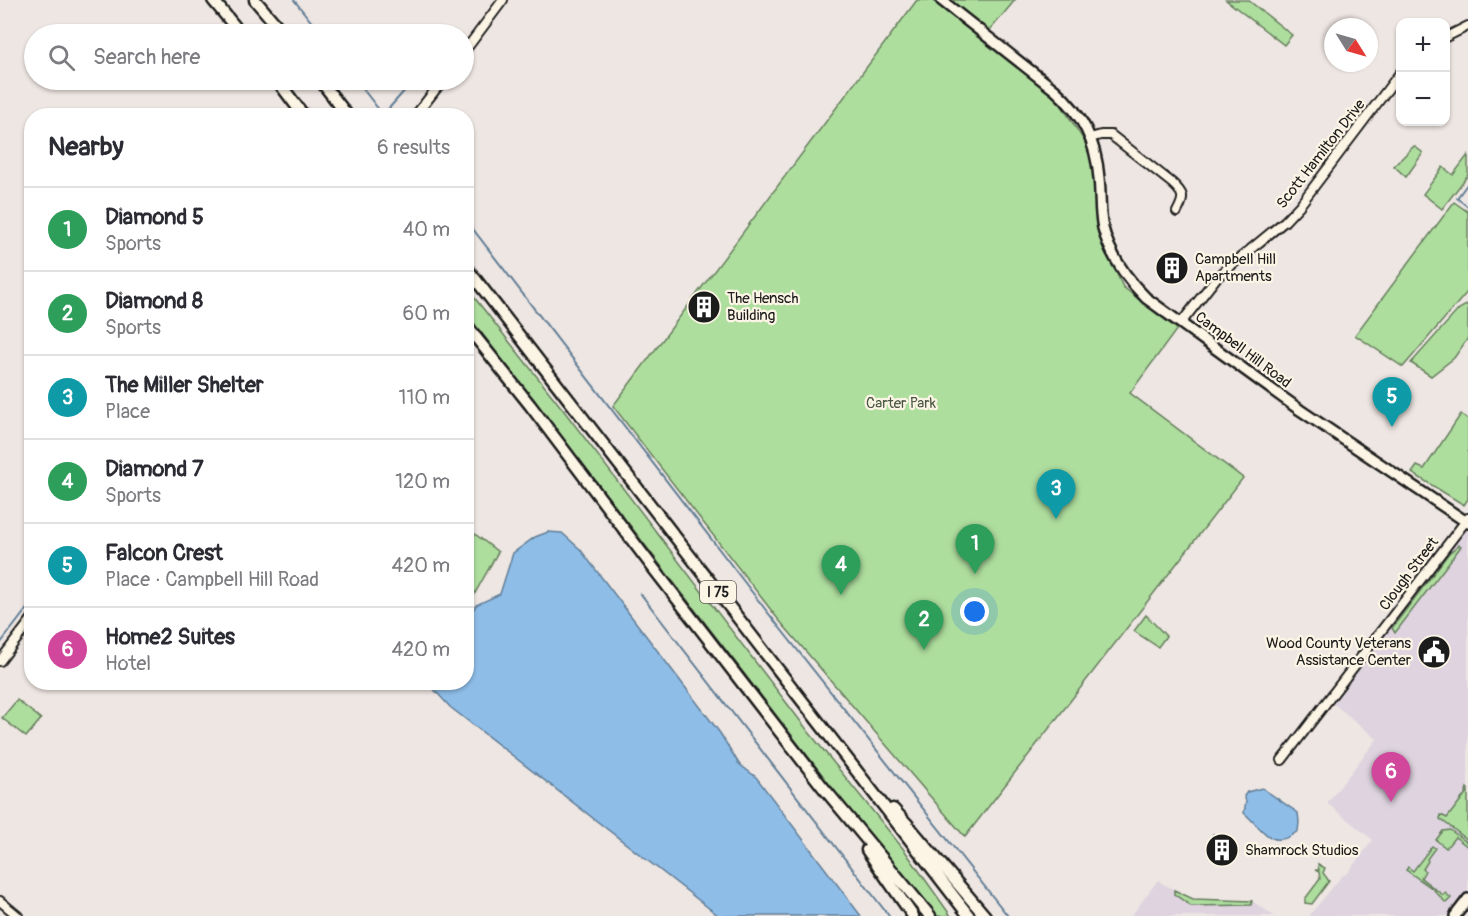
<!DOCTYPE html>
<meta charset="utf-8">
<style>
:root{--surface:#fff;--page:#f2f2f3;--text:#2b2b33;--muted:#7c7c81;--line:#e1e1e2;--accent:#1c1c1c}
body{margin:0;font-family:Pangolin,sans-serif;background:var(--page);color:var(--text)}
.controls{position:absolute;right:18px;top:18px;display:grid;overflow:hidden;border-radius:12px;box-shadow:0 2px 4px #0004}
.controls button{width:54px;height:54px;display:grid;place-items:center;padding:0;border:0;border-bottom:2px solid var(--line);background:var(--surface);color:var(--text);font:30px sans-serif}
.compass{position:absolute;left:1324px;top:18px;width:54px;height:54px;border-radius:50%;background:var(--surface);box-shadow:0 2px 4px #0004;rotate:127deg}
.you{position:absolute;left:975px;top:612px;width:21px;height:21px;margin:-15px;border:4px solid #fff;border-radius:50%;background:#1a73e8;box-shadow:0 0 0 9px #1a73e833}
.badge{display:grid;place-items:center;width:39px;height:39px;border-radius:50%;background:var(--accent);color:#fff;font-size:20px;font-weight:700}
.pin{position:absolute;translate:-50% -50px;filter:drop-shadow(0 2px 3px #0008)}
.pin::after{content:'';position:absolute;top:32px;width:21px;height:18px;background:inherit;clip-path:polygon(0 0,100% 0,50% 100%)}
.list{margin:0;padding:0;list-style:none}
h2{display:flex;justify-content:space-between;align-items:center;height:78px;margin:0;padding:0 24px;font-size:26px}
h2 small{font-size:20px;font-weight:400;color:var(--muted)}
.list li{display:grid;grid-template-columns:39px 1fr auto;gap:18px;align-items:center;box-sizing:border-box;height:84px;padding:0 24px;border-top:2px solid var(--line)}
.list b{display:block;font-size:22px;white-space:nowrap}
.list p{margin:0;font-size:20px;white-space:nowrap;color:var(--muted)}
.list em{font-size:20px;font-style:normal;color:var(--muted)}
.icon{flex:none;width:33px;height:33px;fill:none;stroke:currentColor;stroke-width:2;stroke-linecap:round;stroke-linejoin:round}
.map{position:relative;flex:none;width:1468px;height:916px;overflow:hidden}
.search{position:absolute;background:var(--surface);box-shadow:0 2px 4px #0004;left:24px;top:24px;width:450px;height:66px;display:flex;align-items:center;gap:15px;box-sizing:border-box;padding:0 21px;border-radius:33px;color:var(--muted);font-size:22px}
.panel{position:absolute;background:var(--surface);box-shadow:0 2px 4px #0004;left:24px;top:108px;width:450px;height:582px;border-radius:24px}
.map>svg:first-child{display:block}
</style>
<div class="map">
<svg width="1468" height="916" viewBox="0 0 1468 916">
<rect width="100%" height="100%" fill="#eee6e2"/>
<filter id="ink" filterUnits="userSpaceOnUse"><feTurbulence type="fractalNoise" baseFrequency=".0167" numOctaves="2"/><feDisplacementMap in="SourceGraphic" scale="12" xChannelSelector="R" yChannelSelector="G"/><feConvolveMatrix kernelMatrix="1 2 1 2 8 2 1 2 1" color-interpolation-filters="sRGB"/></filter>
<g filter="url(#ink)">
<!-- built -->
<path fill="#ded3df" d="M 1468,523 L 1468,909 L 1462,916 L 1309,916 L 1342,876 L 1348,873 L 1351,868 L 1373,840 L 1328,804 L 1328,802 L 1377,739 L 1329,700 Z
M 1158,880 L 1163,884 L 1193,899 L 1252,901 L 1274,916 L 1131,916 Z"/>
<!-- green -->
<path fill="#aede9e" stroke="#657d5d" stroke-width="1.5" d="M 917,0 L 933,0 L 1007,56 L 1057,98 L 1090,150 L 1096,185 L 1098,222 L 1106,251 L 1123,287 L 1177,329 L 1130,393 L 1243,478 L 965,837 L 778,619 L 613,406 Z
M 941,0 L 1015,0 L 986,35 Z
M 1226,0 L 1248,0 L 1292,35 L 1284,45 Z
M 1414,146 L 1423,153 L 1406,177 L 1394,166 Z
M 1468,155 L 1468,175 L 1442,209 L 1423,194 L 1443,167 L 1453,175 Z
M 1454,202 L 1468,212 L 1468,291 L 1403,367 L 1355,335 Z
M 466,287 L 561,407 L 808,731 L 905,851 L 951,916 L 931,916 L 467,314 Z
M 1468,304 L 1468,338 L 1454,358 L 1431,376 L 1411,363 L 1459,309 Z
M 1461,414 L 1468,419 L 1468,499 L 1464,505 L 1412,473 L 1417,466 L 1424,469 Z
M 466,527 L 498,552 L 474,595 L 467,602 Z
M 1459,545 L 1461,546 L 1459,549 L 1395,633 L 1392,628 L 1449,553 Z
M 1146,615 L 1166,636 L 1158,647 L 1134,631 Z
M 17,700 L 41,719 L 26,737 L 2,718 Z
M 1467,788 L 1468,789 L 1468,840 L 1440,819 L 1441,815 L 1447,818 L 1467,792 L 1466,791 Z
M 1450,830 L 1468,843 L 1468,847 L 1455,837 L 1446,848 L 1436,840 L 1443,831 Z
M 1432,846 L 1435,848 L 1427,859 L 1428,861 L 1423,869 L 1425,871 L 1421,878 L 1443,895 L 1445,893 L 1451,898 L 1446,903 L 1433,889 L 1406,870 L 1408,867 L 1413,871 Z
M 1318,864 L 1325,868 L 1323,873 L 1329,881 L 1312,904 L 1305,903 L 1305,899 L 1320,879 L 1319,872 L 1315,870 L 1319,870 Z
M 1174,890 L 1193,899 L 1252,901 L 1251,905 L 1191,906 L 1174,894 Z"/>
<!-- water -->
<path fill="#8ebde8" stroke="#607d96" stroke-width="1.5" d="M 548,532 L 562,533 L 580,549 L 720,733 L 739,764 L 756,777 L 861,916 L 719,916 L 450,707 L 428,683 L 466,682 L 467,620 L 476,605 L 500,594 L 513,553 L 535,537 Z
M 1262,788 L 1298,813 L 1299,822 L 1298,831 C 1271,852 1263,829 1244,813 L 1246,801 L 1244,796 L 1247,792 Z"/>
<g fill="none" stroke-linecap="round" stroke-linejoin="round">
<!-- stream -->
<path stroke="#607d96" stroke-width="2" d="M 294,0 L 321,34
M 356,80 L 383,115 L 414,80
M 1468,183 L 1457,198 L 1468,207
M 466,220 L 765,609 L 1008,916
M 640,593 L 889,916
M 0,644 L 32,602
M 1213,834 L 1238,853"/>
<!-- minor casing -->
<g stroke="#1c1c1c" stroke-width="12">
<path id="minor" d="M 1446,37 L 1468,26
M 464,52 L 503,0
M 415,116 L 443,80
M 1090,138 L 1101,135 L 1111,135 L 1172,183 C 1184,194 1185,197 1177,212
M 1181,323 L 1217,277 L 1285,221 L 1300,205 L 1400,73
M 0,661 L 32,619
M 1282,760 L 1468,518
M 0,901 L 18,916"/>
</g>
<!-- major casing -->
<g stroke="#1c1c1c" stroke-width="14">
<path id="major" d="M 941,0 L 1055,90 C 1082,114 1096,141 1099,178 C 1101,194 1099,212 1103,228 C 1110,256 1126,278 1146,298 L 1300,410 L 1468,523
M 1455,916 L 1468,899"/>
</g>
<!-- highway casing -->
<g stroke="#1c1c1c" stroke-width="15">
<path id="highway" d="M 213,0 L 241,34
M 255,0 L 284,34
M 277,80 L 304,116
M 320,80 L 348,116
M 466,267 L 969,916
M 466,325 L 530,405 L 654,569 L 822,786 L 930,916
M 893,809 L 907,824 L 985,916
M 867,850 L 913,916"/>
</g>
<!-- minor -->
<use href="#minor" stroke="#fcf5e5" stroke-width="8"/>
<!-- major -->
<use href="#major" stroke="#fcf5e5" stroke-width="9"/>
<!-- highway -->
<use href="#highway" stroke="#fcf5e5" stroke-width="10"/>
</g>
</g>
<!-- icons -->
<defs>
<g id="building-disc" transform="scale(1.725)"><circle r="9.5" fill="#1c1c1c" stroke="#fcf5e5"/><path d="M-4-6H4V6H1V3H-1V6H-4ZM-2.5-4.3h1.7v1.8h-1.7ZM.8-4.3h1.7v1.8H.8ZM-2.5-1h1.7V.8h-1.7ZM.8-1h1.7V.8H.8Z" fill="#fff"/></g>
<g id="civic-disc" transform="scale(1.725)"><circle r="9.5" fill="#1c1c1c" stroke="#fcf5e5"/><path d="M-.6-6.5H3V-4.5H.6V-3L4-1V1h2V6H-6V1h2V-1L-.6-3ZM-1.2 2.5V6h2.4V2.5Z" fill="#fff"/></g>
</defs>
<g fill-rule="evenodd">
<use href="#building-disc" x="1172" y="268"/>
<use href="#building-disc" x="704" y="307"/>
<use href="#civic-disc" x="1434" y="652"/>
<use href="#building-disc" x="1222" y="850"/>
</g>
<g text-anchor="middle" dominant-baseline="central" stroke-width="4.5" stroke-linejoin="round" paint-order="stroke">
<!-- shield labels -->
<rect fill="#fcf5e5" stroke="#5f5d58" stroke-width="1.5" x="700" y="581" width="36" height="22" rx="4.5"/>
<g font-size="14" font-weight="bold" fill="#1c1c1c">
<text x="718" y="592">I 75</text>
</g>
<!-- street labels -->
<g font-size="15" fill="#1c1c1c" stroke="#fcf5e5">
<text transform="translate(1321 154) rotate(-52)">Scott Hamilton Drive</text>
<text transform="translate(1243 350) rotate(37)">Campbell Hill Road</text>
<text transform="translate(1409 574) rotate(-53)">Clough Street</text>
</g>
<!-- poi labels -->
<g font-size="15" fill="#1c1c1c" stroke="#fcf5e5" text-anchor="start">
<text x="1195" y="259">Campbell Hill<tspan x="1195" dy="17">Apartments</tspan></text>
<text x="727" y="298">The Hensch<tspan x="727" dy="17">Building</tspan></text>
<text x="1411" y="643" text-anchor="end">Wood County Veterans<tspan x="1411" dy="17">Assistance Center</tspan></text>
<text x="1245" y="850">Shamrock Studios</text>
</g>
<!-- park labels -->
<g font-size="15" fill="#485643" stroke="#fcf5e5">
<text x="901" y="403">Carter Park</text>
</g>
</g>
</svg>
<div class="controls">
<button>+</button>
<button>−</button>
</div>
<svg class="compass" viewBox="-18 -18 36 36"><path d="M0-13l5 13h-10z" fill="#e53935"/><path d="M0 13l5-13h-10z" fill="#7c7c81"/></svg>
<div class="you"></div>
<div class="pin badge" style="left:975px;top:574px;background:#2e9e5b">1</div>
<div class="pin badge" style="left:924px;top:650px;background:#2e9e5b">2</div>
<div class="pin badge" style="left:1056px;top:519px;background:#0f9aa8">3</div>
<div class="pin badge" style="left:841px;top:595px;background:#2e9e5b">4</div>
<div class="pin badge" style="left:1392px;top:427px;background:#0f9aa8">5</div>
<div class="pin badge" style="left:1391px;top:802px;background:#d1479c">6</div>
<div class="search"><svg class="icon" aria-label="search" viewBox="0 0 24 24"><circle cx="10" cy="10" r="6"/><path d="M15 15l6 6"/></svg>Search here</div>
<section class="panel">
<h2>Nearby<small>6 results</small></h2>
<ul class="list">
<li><span class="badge" style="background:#2e9e5b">1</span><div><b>Diamond 5</b><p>Sports</p></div><em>40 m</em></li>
<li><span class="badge" style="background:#2e9e5b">2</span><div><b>Diamond 8</b><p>Sports</p></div><em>60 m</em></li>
<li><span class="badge" style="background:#0f9aa8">3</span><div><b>The Miller Shelter</b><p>Place</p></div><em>110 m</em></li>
<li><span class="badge" style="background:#2e9e5b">4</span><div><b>Diamond 7</b><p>Sports</p></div><em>120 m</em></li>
<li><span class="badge" style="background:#0f9aa8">5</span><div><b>Falcon Crest</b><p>Place · Campbell Hill Road</p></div><em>420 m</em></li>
<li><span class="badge" style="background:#d1479c">6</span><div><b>Home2 Suites</b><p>Hotel</p></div><em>420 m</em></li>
</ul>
</section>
</div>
